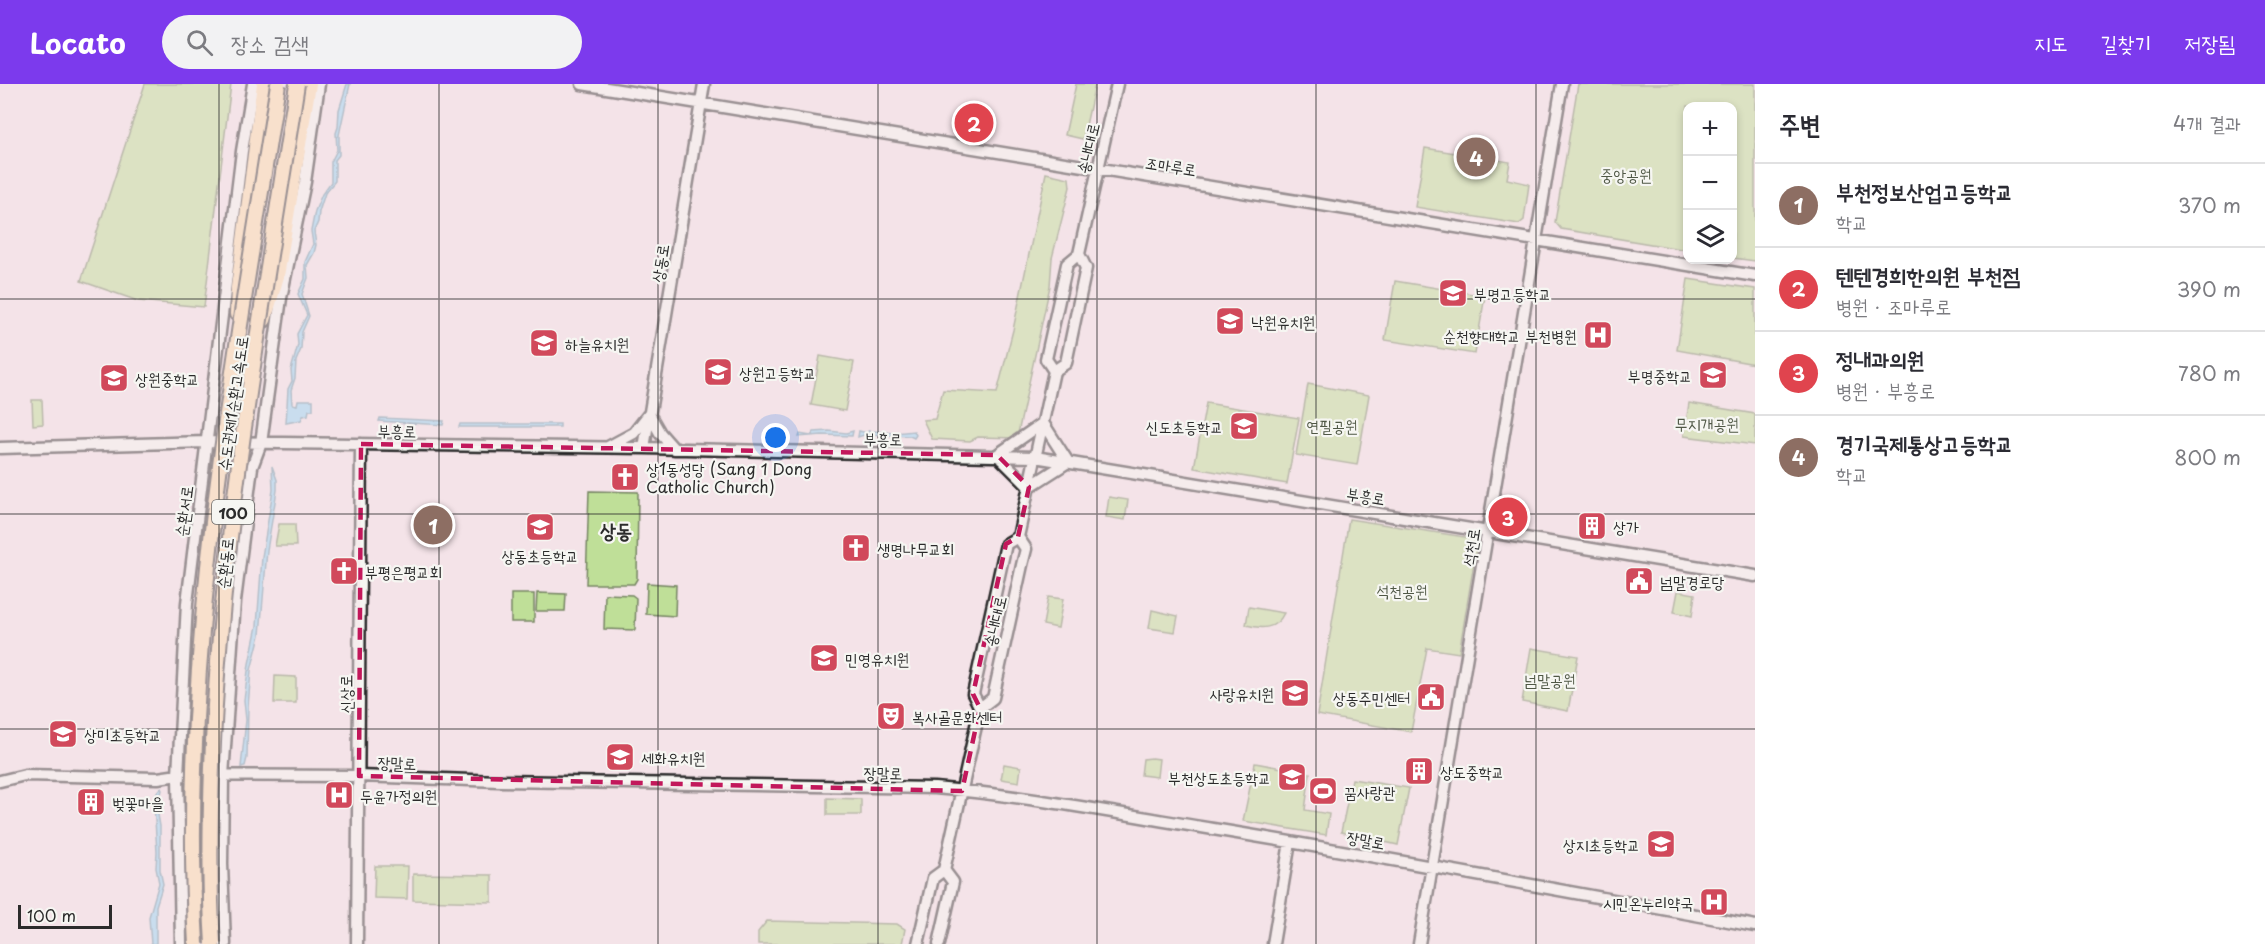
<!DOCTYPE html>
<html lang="ko">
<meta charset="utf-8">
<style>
:root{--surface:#fff;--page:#f2f2f3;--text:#2b2b33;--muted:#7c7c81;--line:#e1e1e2;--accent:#7c3aed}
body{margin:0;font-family:"Playpen Sans","Poor Story",sans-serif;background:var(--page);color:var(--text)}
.controls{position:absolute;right:18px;top:18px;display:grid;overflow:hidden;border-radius:12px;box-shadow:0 3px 9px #0003}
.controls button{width:54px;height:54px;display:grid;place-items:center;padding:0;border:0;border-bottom:2px solid var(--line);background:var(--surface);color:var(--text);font:30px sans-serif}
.scale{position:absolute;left:18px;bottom:15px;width:94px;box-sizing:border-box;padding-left:6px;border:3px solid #2b2b2b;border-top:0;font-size:16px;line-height:21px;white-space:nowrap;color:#2b2b2b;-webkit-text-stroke:4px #f6f6f2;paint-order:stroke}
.you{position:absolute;left:776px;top:354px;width:21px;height:21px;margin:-15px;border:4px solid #fff;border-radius:50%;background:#1a73e8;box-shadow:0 0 0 9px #1a73e833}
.badge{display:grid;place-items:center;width:39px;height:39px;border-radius:50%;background:var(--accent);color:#fff;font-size:20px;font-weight:700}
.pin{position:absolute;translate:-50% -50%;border:3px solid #fff;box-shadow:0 2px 6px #0006}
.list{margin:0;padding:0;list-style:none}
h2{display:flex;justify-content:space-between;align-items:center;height:78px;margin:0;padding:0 24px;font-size:26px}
h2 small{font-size:20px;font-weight:400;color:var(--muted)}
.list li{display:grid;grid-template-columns:39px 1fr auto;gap:18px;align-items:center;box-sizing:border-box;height:84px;padding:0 24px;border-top:2px solid var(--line)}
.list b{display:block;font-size:22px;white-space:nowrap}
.list p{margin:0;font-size:20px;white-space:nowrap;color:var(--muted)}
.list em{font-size:20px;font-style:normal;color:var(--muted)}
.icon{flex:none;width:33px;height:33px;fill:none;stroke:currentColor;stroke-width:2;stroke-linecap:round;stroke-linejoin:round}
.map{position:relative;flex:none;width:1755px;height:860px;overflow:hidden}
header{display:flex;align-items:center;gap:36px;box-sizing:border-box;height:84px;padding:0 30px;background:var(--accent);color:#fff}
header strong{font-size:28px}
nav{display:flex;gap:33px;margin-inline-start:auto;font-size:21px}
.search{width:420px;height:54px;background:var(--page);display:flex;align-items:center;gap:15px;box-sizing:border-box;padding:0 21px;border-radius:33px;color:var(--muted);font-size:22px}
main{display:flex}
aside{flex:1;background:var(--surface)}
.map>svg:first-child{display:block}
</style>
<header>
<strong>Locato</strong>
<div class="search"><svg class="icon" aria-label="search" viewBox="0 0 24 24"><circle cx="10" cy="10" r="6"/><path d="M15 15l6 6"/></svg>장소 검색</div>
<nav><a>지도</a><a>길찾기</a><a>저장됨</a></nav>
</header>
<main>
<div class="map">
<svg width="1755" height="860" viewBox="0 0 1755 860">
<rect width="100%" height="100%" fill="#f4e3e8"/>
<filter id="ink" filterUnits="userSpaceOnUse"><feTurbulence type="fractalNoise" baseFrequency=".0167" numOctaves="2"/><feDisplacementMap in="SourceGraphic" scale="12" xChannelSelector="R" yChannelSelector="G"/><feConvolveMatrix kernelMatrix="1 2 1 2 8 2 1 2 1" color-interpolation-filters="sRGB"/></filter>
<g filter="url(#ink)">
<!-- green -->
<path fill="#bfdf98" stroke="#758562" stroke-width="1.5" d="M 145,0 L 231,0 L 204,223 L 138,217 L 81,197 Z
M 1076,0 L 1095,0 L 1083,55 L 1065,51 Z
M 1578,0 L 1755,0 L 1755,177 L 1733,174 L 1732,22 L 1688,22 L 1687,166 L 1561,145 L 1555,138 Z
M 1425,64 L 1510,78 L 1507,95 L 1529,100 L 1524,136 L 1519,140 L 1415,123 Z
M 1046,89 L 1069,94 L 1070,103 L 1052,174 L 1050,202 L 1017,354 L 978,353 L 970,357 L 932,355 L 923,336 L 935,335 L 943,306 L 997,309 L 1013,246 Z
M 1688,195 L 1755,205 L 1755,280 L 1677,266 Z
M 1395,197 L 1485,212 L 1475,270 L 1385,256 Z
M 820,272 L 854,278 L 845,327 L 811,321 Z
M 1308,300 L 1369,311 L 1357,381 L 1296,371 Z
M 32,316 L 42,316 L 43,340 L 33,341 Z
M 1206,319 L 1299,334 L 1287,400 L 1194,384 Z
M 1689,319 L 1755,330 L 1755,361 L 1684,352 Z
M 589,407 L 638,408 L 637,495 L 634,500 L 586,500 Z
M 1109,413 L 1128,416 L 1125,436 L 1106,433 Z
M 1349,435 L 1478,455 L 1459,569 L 1427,564 L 1411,648 L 1317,631 Z
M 279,440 L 295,440 L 296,462 L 275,462 Z
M 647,499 L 676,501 L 675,532 L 646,530 Z
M 1678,507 L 1695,510 L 1692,532 L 1674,528 Z
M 537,509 L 566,510 L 565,527 L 536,527 Z
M 511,510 L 534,510 L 534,538 L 511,538 Z
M 605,510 L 632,511 L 636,514 L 635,546 L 604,545 Z
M 1048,513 L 1063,515 L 1058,544 L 1043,541 Z
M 1249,523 L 1284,529 C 1276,546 1261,545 1246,541 Z
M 1152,526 L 1178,532 L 1175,548 L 1149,544 Z
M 1531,564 L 1578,572 L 1568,627 L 1522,618 Z
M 275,592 L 296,593 L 296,619 L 274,619 Z
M 1152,674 L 1159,675 L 1157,693 L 1141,691 L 1143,675 Z
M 1255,679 L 1310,689 L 1305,726 L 1329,730 L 1326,751 L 1243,737 Z
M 1004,680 L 1021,683 L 1019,698 L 1001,695 Z
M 1352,695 L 1409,704 L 1398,761 L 1341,748 Z
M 827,714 L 861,715 L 861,731 L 827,731 Z
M 375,782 L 408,782 L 407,815 L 374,814 Z
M 413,790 L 492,791 L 492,818 L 413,816 Z
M 767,837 L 897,840 L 905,845 L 902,860 L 758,860 L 758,848 Z"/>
<!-- water -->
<path fill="#95d6f7" stroke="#6b92a5" stroke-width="1.5" d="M 347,0 L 350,0 L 339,51 L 339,71 L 335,76 L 335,97 L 325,109 L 319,128 L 318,138 L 314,147 L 316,161 L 314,169 L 307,181 L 308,194 L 302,210 L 309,232 L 302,248 L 301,265 L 296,277 L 295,294 L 291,306 L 292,320 L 297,321 L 298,316 L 313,316 L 313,326 L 309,326 L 308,331 L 303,332 L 301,336 L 286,339 L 288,305 L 292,297 L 291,286 L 298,261 L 297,250 L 307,231 L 298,210 L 305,195 L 305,178 L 313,160 L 311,147 L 315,127 L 322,110 L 331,98 L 331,78 L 337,66 L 336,49 L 338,43 L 339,26 Z
M 380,334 L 444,337 L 443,341 L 379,337 Z
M 460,340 L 560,340 L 560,343 L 459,343 Z
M 869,346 L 871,349 L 874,347 L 895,349 L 914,347 L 916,351 L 914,354 L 910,352 L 867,350 L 858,353 L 859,347 L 867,349 Z
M 829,347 L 846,349 L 853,347 L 852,352 L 822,351 L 799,353 L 800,350 L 811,352 L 814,348 Z
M 272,382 L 277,396 L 277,406 L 267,466 L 260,551 L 251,586 L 248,623 L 247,674 L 245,682 L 241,683 L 246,636 L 244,616 L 249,580 L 257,542 L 262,473 L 273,406 Z
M 161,704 L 162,706 L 157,725 L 160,742 L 160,786 L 163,800 L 156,822 L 156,860 L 151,860 L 149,833 L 159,799 L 156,784 L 157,768 L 154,720 L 156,710 Z"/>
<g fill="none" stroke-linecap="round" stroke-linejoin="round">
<!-- secondary casing -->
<g stroke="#2b2b2b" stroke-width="15">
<path id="secondary" d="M 582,0 L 1755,192
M 1054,287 L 1046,275 L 1067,180 L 1079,170 L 1117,0
M 649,330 L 660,349 L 674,365
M 608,363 L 634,349 L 649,330
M 0,364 L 206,358 L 644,364 L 1035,373 L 1755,492
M 644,364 L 704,0
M 997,371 L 1043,339 L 1068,378
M 997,371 L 1029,403
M 1029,403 L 1068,378
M 980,624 L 993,614 L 1022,481 L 1026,465 L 1018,453
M 0,697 L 25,691 L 158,694 L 178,691 L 359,692 L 499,697 L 935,704 C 1028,712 1121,730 1213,745 C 1395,775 1575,809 1755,842
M 181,860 L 178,691 L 187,519 L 242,67 L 253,0
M 225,860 L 222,780 L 223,692 L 235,517 L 252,383 L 261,359 L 281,214 L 305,98 L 319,0
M 357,860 L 361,360
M 918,860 L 933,794 L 944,786 L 980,624 L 973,610 L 1006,460 L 1018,453 L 1054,287 L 1066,279 L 1086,184 L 1079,170
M 939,860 L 953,798 L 944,786
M 1273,860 L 1290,758
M 1419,860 L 1562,0"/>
</g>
<!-- highway casing -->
<g stroke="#2b2b2b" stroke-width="18">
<path id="highway" d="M 237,230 L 238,204 L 264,0
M 264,236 L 277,192 L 309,0"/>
</g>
<!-- secondary -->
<use href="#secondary" stroke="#f6f6f2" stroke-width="10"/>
<!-- highway -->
<use href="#highway" stroke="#fddcac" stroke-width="14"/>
<!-- highway-bridge casing -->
<g stroke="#2b2b2b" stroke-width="18" stroke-linecap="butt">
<path id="highway-bridge" d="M 196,860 C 179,571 234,284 278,0
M 213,860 C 209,801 210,742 212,683 C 220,454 262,227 297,0"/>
</g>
<!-- highway-bridge -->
<use href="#highway-bridge" stroke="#fddcac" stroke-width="14"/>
</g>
</g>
<!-- marked area -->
<path d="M0 0H1755V860H0ZM 361,360 L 997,371 L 1029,403 L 1018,453 L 1006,460 L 973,610 L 980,624 L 962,707 L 359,692 Z" fill="#f4e3e8" fill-opacity=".55" fill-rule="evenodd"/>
<path fill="none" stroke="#c2185b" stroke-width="4.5" stroke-dasharray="12 8" stroke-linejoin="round" d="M 361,360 L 997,371 L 1029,403 L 1018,453 L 1006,460 L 973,610 L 980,624 L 962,707 L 359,692 Z"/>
<!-- grid -->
<path fill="none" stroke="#2b2b2b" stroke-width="1.5" stroke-opacity="0.55" d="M 219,0 L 219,860M 439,0 L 439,860M 658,0 L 658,860M 878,0 L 878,860M 1097,0 L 1097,860M 1316,0 L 1316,860M 1536,0 L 1536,860M 0,215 L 1755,215M 0,430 L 1755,430M 0,645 L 1755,645"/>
<!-- icons -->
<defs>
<g id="school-square" transform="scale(1.5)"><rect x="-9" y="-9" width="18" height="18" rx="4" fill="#d1495b" stroke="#f6f6f2"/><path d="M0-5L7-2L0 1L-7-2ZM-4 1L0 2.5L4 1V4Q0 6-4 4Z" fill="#fff"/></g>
<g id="hospital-square" transform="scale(1.5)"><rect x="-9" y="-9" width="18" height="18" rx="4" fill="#d1495b" stroke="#f6f6f2"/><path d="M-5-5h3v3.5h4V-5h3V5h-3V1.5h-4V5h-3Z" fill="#fff"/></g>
<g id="church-square" transform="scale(1.5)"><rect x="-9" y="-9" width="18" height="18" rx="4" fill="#d1495b" stroke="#f6f6f2"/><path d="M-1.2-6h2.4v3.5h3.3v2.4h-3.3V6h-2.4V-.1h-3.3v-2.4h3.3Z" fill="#fff"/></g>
<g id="building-square" transform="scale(1.5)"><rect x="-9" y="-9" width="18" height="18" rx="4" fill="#d1495b" stroke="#f6f6f2"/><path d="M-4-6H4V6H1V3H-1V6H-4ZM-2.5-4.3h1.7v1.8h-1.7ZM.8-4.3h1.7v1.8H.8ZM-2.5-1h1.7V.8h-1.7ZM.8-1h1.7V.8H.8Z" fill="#fff"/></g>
<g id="civic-square" transform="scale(1.5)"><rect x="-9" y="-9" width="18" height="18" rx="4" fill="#d1495b" stroke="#f6f6f2"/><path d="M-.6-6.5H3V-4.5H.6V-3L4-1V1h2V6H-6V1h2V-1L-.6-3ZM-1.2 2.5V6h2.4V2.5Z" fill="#fff"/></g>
<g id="theatre-square" transform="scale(1.5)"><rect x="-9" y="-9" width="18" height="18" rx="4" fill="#d1495b" stroke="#f6f6f2"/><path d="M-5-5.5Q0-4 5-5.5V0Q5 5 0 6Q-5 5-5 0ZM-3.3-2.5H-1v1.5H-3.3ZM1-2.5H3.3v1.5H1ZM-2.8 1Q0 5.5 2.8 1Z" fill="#fff"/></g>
<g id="stadium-square" transform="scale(1.5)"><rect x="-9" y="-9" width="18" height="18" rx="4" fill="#d1495b" stroke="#f6f6f2"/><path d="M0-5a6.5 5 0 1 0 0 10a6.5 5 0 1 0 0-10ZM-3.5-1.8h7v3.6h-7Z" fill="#fff"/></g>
</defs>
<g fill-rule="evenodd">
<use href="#school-square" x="1453" y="209"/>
<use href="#school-square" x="1230" y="237"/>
<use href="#hospital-square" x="1598" y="251"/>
<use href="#school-square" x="544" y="259"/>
<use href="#school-square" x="718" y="288"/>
<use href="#school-square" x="1713" y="291"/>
<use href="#school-square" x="114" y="294"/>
<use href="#school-square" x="1244" y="342"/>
<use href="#church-square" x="625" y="393"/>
<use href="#building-square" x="1592" y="442"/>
<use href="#school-square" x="540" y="443"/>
<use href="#church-square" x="856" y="464"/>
<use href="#church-square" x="344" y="487"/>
<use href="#civic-square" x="1639" y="497"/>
<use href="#school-square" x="824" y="574"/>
<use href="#school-square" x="1295" y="609"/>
<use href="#civic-square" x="1431" y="613"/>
<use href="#theatre-square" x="891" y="632"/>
<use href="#school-square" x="63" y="650"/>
<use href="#school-square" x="620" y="673"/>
<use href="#building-square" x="1419" y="687"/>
<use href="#school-square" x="1292" y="693"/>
<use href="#stadium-square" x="1323" y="707"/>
<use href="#hospital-square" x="339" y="711"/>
<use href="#building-square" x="91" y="718"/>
<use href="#school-square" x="1661" y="760"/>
<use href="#hospital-square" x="1714" y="818"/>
</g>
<g text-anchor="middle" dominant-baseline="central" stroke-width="4.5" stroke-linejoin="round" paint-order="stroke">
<!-- shield labels -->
<rect fill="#f6f6f2" stroke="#686867" stroke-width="1.5" x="212" y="416" width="42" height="24" rx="4.5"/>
<g font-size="15" font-weight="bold" fill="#2b2b2b">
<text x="233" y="428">100</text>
</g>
<!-- street labels -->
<g font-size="16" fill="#2b2b2b" stroke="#f6f6f2">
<text transform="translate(1087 64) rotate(-77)">송내대로</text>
<text transform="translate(1171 81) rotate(9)">조마루로</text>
<text transform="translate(659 179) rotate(-81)">상동로</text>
<text transform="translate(232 319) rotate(-82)">수도권제1순환고속도로</text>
<text transform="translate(397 346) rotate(1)">부흥로</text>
<text transform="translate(883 354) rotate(1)">부흥로</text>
<text transform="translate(1366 411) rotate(9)">부흥로</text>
<text transform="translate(183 427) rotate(-83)">순환서로</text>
<text transform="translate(1470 463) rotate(-81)">석천로</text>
<text transform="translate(224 479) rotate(-84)">순환동로</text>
<text transform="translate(994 537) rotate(-77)">송내대로</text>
<text transform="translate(345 610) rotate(-90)">신상로</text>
<text transform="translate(397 678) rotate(2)">장말로</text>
<text transform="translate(883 688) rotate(1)">장말로</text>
<text transform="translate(1366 755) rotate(10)">장말로</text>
</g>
<!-- park labels -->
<g font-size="16" fill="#505846" stroke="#f6f6f2">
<text x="1626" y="90">중앙공원</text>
<text x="1707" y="339">무지개공원</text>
<text x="1332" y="341">연필공원</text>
<text x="1402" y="506">석천공원</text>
<text x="1550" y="595">넘말공원</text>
</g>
<!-- poi labels -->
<g font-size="16" fill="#2b2b2b" stroke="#f6f6f2" text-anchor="start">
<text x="1474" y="209">부명고등학교</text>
<text x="1251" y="237">낙원유치원</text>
<text x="1577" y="251" text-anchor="end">순천향대학교 부천병원</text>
<text x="565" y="259">하늘유치원</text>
<text x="739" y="288">상원고등학교</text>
<text x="1692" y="291" text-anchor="end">부명중학교</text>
<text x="135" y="294">상원중학교</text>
<text x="1223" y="342" text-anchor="end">신도초등학교</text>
<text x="646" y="384">상1동성당 (Sang 1 Dong<tspan x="646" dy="18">Catholic Church)</tspan></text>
<text x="1613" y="442">상가</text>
<text x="877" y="464">생명나무교회</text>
<text x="540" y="471" text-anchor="middle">상동초등학교</text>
<text x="365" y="487">부평은평교회</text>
<text x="1660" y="497">넘말경로당</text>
<text x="845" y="574">민영유치원</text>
<text x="1274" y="609" text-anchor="end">사랑유치원</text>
<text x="1410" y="613" text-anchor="end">상동주민센터</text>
<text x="912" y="632">복사골문화센터</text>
<text x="84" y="650">상미초등학교</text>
<text x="641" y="673">세화유치원</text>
<text x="1440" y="687">상도중학교</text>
<text x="1271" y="693" text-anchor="end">부천상도초등학교</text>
<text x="1344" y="707">꿈사랑관</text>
<text x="360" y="711">두윤가정의원</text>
<text x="112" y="718">벚꽃마을</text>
<text x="1640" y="760" text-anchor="end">상지초등학교</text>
<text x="1693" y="818" text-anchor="end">시민온누리약국</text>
</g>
<!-- quarter labels -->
<g font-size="20" font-weight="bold" fill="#2b2b2b" stroke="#f6f6f2">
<text x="616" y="446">상동</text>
</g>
</g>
</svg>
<div class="controls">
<button>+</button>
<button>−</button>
<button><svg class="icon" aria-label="layers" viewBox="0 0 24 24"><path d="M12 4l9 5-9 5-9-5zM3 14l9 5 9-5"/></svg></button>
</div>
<div class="scale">100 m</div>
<div class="you"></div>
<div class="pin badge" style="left:433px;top:441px;background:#8d6e63">1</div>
<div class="pin badge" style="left:974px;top:39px;background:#e0444e">2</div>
<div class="pin badge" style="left:1508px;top:433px;background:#e0444e">3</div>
<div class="pin badge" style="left:1476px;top:73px;background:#8d6e63">4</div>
</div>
<aside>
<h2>주변<small>4개 결과</small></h2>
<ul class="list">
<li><span class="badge" style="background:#8d6e63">1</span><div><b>부천정보산업고등학교</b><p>학교</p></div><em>370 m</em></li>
<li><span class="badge" style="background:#e0444e">2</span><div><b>텐텐경희한의원 부천점</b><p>병원 · 조마루로</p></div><em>390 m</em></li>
<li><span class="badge" style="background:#e0444e">3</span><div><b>정내과의원</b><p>병원 · 부흥로</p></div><em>780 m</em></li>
<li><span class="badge" style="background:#8d6e63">4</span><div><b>경기국제통상고등학교</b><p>학교</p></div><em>800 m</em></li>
</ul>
</aside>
</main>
